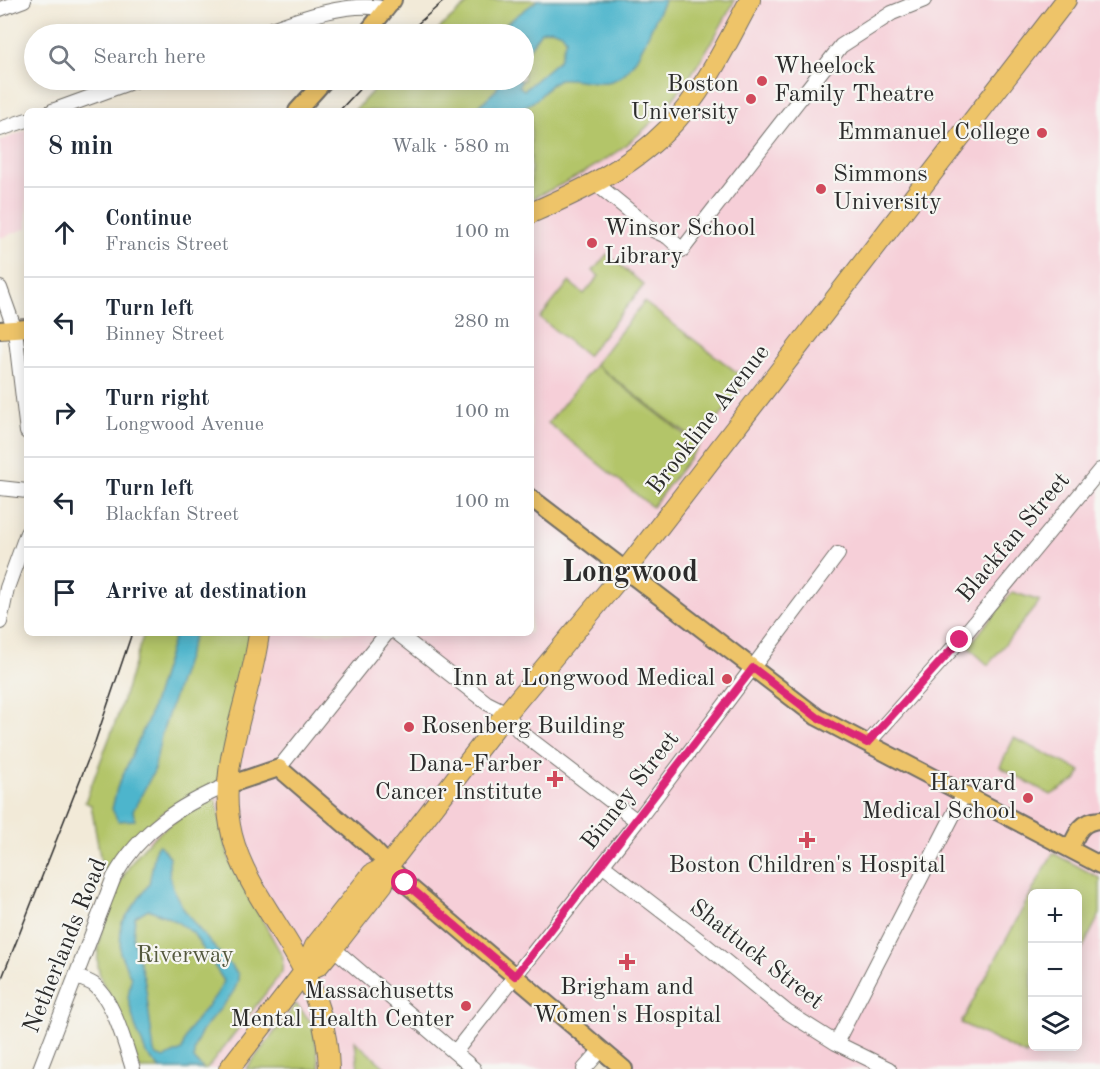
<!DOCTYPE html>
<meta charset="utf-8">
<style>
:root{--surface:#fff;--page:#f6f6f7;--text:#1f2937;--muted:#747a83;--line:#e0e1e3}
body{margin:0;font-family:"Old Standard TT",serif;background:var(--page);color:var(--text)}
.controls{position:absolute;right:18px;bottom:18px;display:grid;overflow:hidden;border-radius:9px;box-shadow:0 3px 15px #0003}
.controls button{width:54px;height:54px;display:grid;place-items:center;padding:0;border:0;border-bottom:2px solid var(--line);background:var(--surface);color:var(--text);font:30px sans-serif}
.stop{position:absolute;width:18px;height:18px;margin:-14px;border:4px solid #db2777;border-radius:50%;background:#fff}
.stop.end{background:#db2777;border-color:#fff;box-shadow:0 2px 6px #0008}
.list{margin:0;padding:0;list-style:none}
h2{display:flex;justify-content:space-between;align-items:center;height:78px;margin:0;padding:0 24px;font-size:26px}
h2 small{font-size:20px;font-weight:400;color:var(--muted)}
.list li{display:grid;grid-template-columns:39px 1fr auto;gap:18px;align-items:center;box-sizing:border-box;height:90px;padding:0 24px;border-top:2px solid var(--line)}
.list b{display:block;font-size:22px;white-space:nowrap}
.list p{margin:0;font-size:20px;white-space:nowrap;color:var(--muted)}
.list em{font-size:20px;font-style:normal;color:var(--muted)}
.icon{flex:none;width:33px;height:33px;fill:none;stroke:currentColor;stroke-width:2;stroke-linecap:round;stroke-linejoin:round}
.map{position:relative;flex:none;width:1100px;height:1069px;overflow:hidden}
.search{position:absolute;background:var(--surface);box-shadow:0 3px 15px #0003;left:24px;top:24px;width:510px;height:66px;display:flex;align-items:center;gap:15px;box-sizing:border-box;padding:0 21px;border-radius:33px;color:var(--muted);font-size:22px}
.panel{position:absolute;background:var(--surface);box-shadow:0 3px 15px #0003;left:24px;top:108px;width:510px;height:528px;border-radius:9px}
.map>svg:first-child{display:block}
</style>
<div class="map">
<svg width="1100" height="1069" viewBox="0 0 1100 1069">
<rect width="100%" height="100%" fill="#f6f6f2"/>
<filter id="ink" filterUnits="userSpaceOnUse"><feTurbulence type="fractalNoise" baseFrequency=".0167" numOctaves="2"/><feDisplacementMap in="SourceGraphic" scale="12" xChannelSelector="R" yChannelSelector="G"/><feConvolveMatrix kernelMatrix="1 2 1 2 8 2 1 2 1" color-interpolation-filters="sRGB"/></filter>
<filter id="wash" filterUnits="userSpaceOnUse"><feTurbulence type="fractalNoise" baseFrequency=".008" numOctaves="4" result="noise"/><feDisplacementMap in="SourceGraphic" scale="24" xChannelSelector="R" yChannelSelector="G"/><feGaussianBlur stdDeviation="1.35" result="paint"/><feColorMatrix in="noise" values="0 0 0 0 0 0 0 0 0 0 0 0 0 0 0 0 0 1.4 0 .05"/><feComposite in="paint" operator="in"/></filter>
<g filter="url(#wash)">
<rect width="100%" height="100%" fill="#f2ead8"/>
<!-- built -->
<path fill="#f6cfd8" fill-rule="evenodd" d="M 565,0 L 1100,0 L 1100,1069 L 624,1069 L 601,1050 L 584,1069 L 200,1069 L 146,838 L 132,823 L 188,633 L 531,633 L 531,111 L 524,80 L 524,34 ZM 1032,894 L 1078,894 L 1078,1046 L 1032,1046 Z
M 27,130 L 27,228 L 0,238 L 0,141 Z"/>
<!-- green -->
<path fill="#b3c569" stroke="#6f784a" stroke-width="1.5" d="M 472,0 L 735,0 C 678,106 643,149 531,199 L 531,111 L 354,111 L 383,80 L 524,80 L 524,34 L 433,34 Z
M 607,254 L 644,285 L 587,356 L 540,318 L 569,282 L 584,294 L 599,276 L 593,271 Z
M 644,302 L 747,380 L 700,444 L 595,364 Z
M 595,365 L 699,446 L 652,507 L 548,423 Z
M 1012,592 L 1040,601 L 988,665 L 968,647 Z
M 144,633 L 252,633 L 218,783 C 165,805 140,826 110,874 L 102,868 L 91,805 L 85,802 L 117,718 Z
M 1014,738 L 1081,771 L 1076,780 L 1051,795 L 1000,767 Z
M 208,799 L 216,799 L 230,862 L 283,957 L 282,972 L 207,1069 L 140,1069 C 132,1047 124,1026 114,1005 C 110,995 103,986 100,976 C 94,955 100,932 107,913 C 129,851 154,833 208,799 Z
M 1053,853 L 1100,878 L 1100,914 L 1078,957 L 1078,894 L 1032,894 L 1032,1043 L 1026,1055 L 961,1023 Z
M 296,1004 L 313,1024 L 320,1069 L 246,1069 Z
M 355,1041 L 358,1044 L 387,1069 L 358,1069 Z"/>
<!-- water -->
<path fill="#4db5cc" stroke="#3c707c" stroke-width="1.5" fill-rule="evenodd" d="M 538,0 L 665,0 C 650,23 638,78 607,82 C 591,84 575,77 559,79 C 549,84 546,91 538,98 C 520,114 495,111 473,111 L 496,90 L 501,80 L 522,80 L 519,86 L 524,90 L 559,60 L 566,39 L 562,33 L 551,29 L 541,31 L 524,56 L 524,34 L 492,34 Z
M 175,633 L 195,633 L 161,736 L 154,771 L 133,811 L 135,820 L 118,821 L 112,809 L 117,788 L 149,717 Z
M 159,845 L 170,857 C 161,899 213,943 238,974 C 241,1001 191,1024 194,1059 L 203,1069 L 160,1069 L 146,1053 L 135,1026 L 128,998 L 131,978 L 120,953 L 121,924 L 149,884 L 156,847 ZM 148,909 L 174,920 L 193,933 L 224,981 C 210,1012 189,1016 182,1050 L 164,1058 L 156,1055 L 154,1052 L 145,982 L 133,939 L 135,917 Z"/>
</g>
<g filter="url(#ink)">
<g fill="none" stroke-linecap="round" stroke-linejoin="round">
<!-- minor casing -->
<g stroke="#716e68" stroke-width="16">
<path id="minor" d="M 0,9 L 24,0
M 258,34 C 296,20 348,0 387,9
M 52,111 L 137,80
M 0,129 L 27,120
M 594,182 L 653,230 L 668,237 L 682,250 L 841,46 L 892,13 L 924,0
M 0,288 L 15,330 L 27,432
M 0,488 L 27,491
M 0,622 L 7,588 L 27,533
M 397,633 L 487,703 L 507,713 L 518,730 L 637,821
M 868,743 L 960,640 L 1100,470
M 279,768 L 387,633
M 602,865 L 703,943 L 787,1012 L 836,1043 L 889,1069
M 333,948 L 474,1069
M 76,977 C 82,979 88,981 93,984 C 113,998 126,1047 133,1069
M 836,1043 L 964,794
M 455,1052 L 638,820 L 838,554
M 40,1069 L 114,877 C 141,830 178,806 228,785
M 584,1069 L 601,1050"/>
</g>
<!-- major casing -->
<g stroke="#716e68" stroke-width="20">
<path id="major" d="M 366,34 L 393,0
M 297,111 L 325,80
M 0,330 L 27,328
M 531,498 L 817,717 L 1100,865
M 228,785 L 279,768 L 372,848 L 405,883 L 624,1069
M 1070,849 C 1077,833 1081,821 1100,820"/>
</g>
<!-- highway casing -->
<g stroke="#716e68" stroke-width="22">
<path id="highway" d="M 531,213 C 579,192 630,168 667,130 C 703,94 726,45 750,0
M 259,633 C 251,701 215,765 232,835 C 243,879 274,917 296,956 C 315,989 328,1030 329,1069
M 304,972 L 319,965 L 333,948 L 383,884 L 388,866 L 497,725 L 625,571 L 1066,0
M 229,1069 L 304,972 L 315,946 L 372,874 L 388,866"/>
</g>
<!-- minor -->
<use href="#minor" stroke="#fff" stroke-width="14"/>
<!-- major -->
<use href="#major" stroke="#eec469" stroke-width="16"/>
<!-- highway -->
<use href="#highway" stroke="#eec469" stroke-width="20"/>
<!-- tram -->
<path stroke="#2b2b2b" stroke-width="1.5" d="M 406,34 L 445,0
M 339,111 L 368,80
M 0,983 L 95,742 L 132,633"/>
</g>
</g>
<g fill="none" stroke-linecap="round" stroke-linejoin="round" filter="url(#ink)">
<!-- route -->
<path stroke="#db2777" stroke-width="8" d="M 405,883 L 515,976 L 753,668 L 817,717 L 867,743 L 960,640"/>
</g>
<!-- markers -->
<g fill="#d1495b" stroke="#f6f6f2" stroke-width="2">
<circle cx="762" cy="81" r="6"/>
<circle cx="751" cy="99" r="6"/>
<circle cx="1042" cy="133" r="6"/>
<circle cx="821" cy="189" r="6"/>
<circle cx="592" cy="243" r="6"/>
<circle cx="727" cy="679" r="6"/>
<circle cx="409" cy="727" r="6"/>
<path d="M552 770h6v6h6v6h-6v6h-6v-6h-6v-6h6z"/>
<circle cx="1028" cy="798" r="6"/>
<path d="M804 831h6v6h6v6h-6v6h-6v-6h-6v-6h6z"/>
<path d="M624 953h6v6h6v6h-6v6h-6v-6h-6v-6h6z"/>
<circle cx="466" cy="1006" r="6"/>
</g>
<g text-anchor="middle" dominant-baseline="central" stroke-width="4.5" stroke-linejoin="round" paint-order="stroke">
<!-- poi labels -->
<g font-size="24" fill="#2b2b2b" stroke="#f6f6f2" text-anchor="end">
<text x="774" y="67" text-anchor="start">Wheelock<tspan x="774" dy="28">Family Theatre</tspan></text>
<text x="739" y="85">Boston<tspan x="739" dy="28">University</tspan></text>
<text x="1030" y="133">Emmanuel College</text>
<text x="833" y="175" text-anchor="start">Simmons<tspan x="833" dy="28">University</tspan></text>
<text x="604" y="229" text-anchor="start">Winsor School<tspan x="604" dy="28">Library</tspan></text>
<text x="715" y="679">Inn at Longwood Medical</text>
<text x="421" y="727" text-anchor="start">Rosenberg Building</text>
<text x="542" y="765">Dana-Farber<tspan x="542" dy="28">Cancer Institute</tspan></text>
<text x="1016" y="784">Harvard<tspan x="1016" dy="28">Medical School</tspan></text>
<text x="807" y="866" text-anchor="middle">Boston Children's Hospital</text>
<text x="627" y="988" text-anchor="middle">Brigham and<tspan x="627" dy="28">Women's Hospital</tspan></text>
<text x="454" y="992">Massachusetts<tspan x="454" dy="28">Mental Health Center</tspan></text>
</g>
<!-- street labels -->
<g font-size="24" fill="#2b2b2b" stroke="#f6f6f2">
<text transform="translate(709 420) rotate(-52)">Brookline Avenue</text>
<text transform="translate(1014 538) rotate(-50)">Blackfan Street</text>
<text transform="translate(631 791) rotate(-52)">Binney Street</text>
<text transform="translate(66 946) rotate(-68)">Netherlands Road</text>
<text transform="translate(756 955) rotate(38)">Shattuck Street</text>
</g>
<!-- park labels -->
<g font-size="24" fill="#54593e" stroke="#f6f6f2">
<text x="185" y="956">Riverway</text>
</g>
<!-- district labels -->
<g font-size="30" font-weight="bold" fill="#2b2b2b" stroke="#f6f6f2">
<text x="630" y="573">Longwood</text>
</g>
</g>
</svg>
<div class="controls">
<button>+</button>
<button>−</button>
<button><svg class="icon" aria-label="layers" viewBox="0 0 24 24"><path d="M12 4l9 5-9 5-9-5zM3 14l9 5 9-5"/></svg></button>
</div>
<div class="stop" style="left:405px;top:883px"></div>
<div class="stop end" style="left:960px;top:640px"></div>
<div class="search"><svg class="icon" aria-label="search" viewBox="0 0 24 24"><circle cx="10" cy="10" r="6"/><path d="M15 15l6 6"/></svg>Search here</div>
<section class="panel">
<h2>8 min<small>Walk · 580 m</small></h2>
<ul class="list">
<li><svg class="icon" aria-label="ahead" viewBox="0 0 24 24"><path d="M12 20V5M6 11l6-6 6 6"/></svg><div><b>Continue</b><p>Francis Street</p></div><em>100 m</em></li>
<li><svg class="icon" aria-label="left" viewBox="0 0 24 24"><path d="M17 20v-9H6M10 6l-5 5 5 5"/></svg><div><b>Turn left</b><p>Binney Street</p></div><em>280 m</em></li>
<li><svg class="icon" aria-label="right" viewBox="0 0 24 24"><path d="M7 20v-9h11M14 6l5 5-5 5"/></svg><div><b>Turn right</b><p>Longwood Avenue</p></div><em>100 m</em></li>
<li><svg class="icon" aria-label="left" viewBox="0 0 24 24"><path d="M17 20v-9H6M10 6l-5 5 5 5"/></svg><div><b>Turn left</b><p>Blackfan Street</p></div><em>100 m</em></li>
<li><svg class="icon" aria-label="arrive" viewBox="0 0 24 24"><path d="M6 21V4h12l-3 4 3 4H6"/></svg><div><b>Arrive at destination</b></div></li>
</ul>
</section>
</div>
